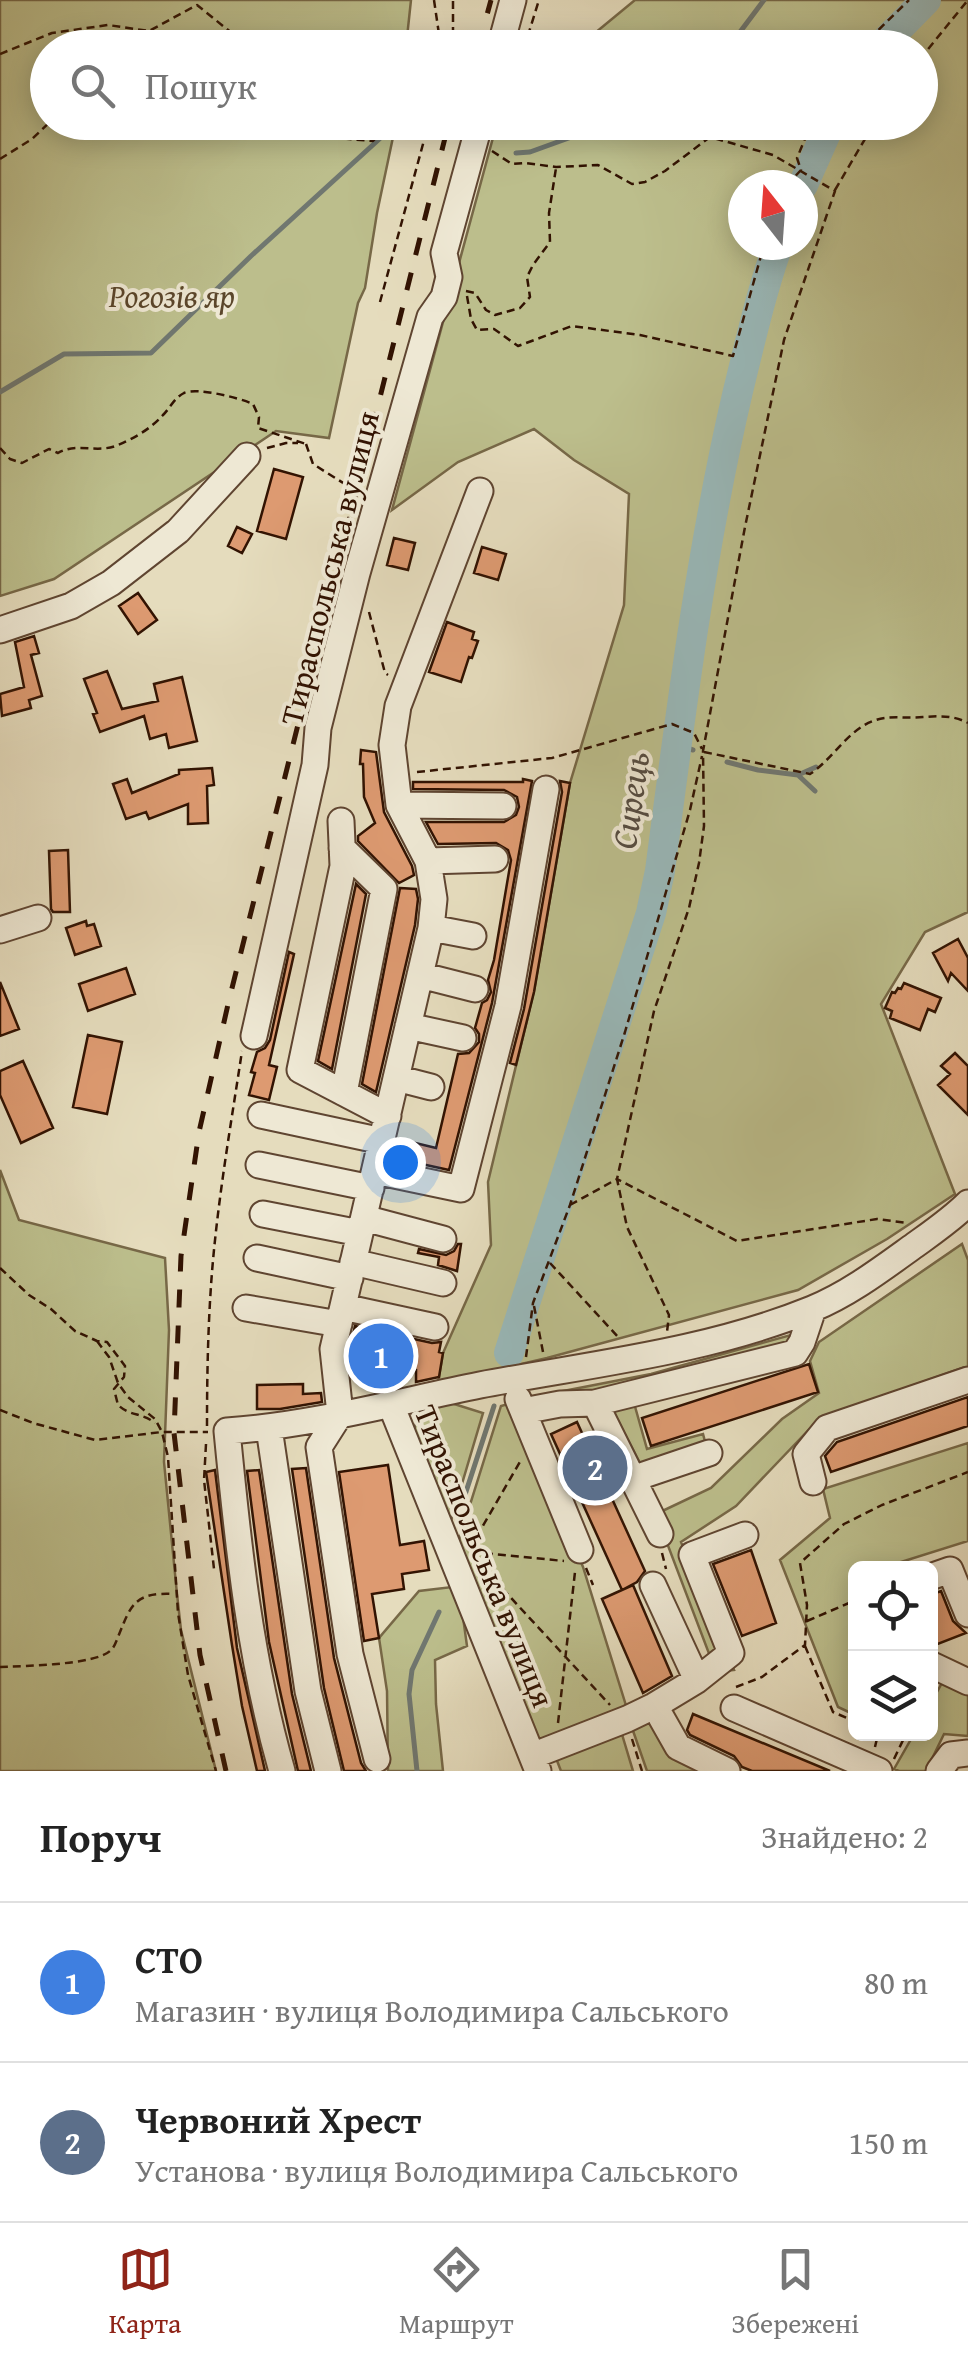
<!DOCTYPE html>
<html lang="uk">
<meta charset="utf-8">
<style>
:root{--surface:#fff;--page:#f2f2f2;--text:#222;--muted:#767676;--line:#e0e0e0;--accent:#8f2418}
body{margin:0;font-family:"Gentium Book Plus",serif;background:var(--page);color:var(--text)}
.controls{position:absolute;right:30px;bottom:30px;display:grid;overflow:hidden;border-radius:15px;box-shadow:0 5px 25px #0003}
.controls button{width:90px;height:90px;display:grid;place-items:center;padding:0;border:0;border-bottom:2px solid var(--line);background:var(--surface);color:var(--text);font:50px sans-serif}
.compass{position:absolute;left:728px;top:170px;width:90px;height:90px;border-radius:50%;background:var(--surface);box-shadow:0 5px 25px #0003;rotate:343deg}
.you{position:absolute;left:400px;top:1162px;width:35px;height:35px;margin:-25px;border:8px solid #fff;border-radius:50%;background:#1a73e8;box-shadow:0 0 0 15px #1a73e833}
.badge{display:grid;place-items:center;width:65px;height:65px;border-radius:50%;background:var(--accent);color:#fff;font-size:32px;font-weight:700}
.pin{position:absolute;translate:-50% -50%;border:5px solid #fff;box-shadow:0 2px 10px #0006}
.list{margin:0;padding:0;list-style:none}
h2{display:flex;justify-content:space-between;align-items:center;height:130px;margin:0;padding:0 40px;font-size:42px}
h2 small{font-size:32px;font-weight:400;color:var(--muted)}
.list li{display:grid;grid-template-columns:65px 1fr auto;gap:30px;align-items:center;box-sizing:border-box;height:160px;padding:0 40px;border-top:2px solid var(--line)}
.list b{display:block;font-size:38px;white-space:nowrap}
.list p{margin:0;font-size:32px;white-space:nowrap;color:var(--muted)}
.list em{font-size:32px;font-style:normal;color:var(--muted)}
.icon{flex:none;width:55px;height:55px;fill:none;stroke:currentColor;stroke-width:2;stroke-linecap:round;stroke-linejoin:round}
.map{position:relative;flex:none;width:968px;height:1771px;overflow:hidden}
.search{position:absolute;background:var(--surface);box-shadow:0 5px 25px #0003;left:30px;right:30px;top:30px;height:110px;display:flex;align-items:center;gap:25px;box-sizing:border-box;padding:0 35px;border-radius:55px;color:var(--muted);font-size:38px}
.sheet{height:450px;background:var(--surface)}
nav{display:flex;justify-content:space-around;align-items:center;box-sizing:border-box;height:140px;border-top:2px solid var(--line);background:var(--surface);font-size:28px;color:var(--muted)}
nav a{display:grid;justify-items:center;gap:5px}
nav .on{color:var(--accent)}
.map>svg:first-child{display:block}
</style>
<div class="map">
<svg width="968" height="1771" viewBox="0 0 968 1771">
<rect width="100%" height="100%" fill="#e5dcbd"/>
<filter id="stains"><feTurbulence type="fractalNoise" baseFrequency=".002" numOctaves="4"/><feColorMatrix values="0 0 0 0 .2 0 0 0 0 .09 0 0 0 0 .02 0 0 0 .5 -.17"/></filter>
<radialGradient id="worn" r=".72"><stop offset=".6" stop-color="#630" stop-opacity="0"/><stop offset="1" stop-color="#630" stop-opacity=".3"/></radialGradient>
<!-- green -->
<path fill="#bcbe8c" stroke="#776847" stroke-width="2.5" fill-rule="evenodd" d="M 0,0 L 411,0 L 406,47 L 48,48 L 48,122 L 396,123 L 377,213 L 365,288 L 358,303 L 329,438 L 276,431 L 54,579 L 0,596 Z
M 635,0 L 968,0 L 968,912 L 925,932 L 881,1004 L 955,1194 L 887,1239 L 798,1290 L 547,1358 L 438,1383 L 443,1353 L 491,1245 L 488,1182 L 534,991 L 570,783 L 624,605 L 629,494 L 574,460 L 534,429 L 458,462 L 392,510 L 497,123 L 920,122 L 920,48 L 578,47 ZM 743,185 L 803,185 L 803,245 L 743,245 Z
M 0,1170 L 19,1220 L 165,1258 L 169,1330 L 164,1462 L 177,1594 L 181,1630 L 216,1771 L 0,1771 Z
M 962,1244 L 968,1260 L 968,1366 L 820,1418 L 736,1506 L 681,1542 L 734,1670 L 716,1672 L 656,1514 L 711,1488 L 782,1419 L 819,1393 L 810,1361 L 819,1342 Z
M 798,1333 L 793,1347 L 612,1394 L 522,1399 L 651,1374 Z
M 515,1402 L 583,1567 L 628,1712 L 548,1744 L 531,1739 L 458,1543 L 501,1406 Z
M 451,1403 L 483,1413 L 450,1524 L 414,1430 C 418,1410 432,1408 451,1403 Z
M 634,1403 L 647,1449 L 703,1434 L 707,1449 L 643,1469 L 611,1407 Z
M 968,1443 L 968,1541 L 882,1568 L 856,1568 L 855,1715 L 838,1707 L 780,1560 L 830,1518 L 823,1489 Z
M 452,1587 L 463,1617 L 467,1646 L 435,1660 L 436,1704 L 443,1771 L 388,1771 L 387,1691 L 379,1638 L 419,1591 Z
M 943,1681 L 968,1690 L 968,1736 L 944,1734 L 926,1771 L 899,1771 L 894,1769 L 914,1734 L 930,1734 L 931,1703 Z
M 658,1716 L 704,1771 L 647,1771 L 631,1725 Z
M 621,1731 L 633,1771 L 561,1771 L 554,1753 Z"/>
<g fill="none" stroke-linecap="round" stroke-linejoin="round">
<!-- stream -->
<path stroke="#707770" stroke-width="5" d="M 728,48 L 764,0
M 516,153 L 530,152 L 613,122
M 0,392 L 64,354 L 151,353 L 251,256 L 398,122
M 677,745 L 693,750
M 727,762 L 758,770 L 798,775 L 816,767
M 799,776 L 815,791
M 461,1507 L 494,1406
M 417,1771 L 409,1694 L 412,1670 L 439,1612"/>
<!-- river -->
<path stroke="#99b9ba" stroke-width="30" d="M 879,48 L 926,0
M 803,185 L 831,122
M 509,1353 L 651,913 L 660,871 C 681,710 701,549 738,391 C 750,342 761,293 778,245"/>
</g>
<!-- building -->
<path fill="#dd9a71" stroke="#321302" stroke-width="2.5" d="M 274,469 L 303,477 L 286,539 L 257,531 Z
M 237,527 L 252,534 L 242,553 L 228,546 Z
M 394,538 L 415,543 L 408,570 L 387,565 Z
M 482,547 L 506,554 L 498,580 L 474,573 Z
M 138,593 L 157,620 L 138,634 L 119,606 Z
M 447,622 L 474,632 L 472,639 L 478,641 L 472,658 L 469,657 L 461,682 L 429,672 Z
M 34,636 L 39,653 L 31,655 L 42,696 L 29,700 L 31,708 L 2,716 L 0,694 L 24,687 L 15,642 Z
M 107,671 L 122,709 L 158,701 L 154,684 L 182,677 L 197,741 L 169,748 L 166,734 L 150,739 L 144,716 L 100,732 L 93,714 L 97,713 L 84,679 Z
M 361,750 L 376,752 L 384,812 L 412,866 L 414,875 L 399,883 L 358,841 L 358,836 L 375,823 L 364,797 L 363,764 L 360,764 Z
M 212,768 L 214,785 L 207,786 L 208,823 L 188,824 L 188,804 L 149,819 L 146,812 L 126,819 L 113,784 L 127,779 L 132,793 L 179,774 L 179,770 Z
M 523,779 L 532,781 L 492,1003 L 449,1170 L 394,1158 L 399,1139 L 436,1148 L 458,1054 L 469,1053 L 479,1042 L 479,1034 L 475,1028 L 482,1003 L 487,1000 L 491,992 L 488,980 L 494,960 L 511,860 L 508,850 L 496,843 L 438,844 L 426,822 L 504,822 L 516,815 L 519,807 L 517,797 L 504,790 L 413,789 L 413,782 L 523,782 Z
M 560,781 L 570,783 L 534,992 L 516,1065 L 510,1063 L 524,1009 L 562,792 Z
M 68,850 L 70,912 L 53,912 L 51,909 L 49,851 Z
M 356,884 L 366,894 L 332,1069 L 318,1061 Z
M 400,888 L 416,889 L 418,899 L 415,925 L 376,1092 L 362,1084 Z
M 86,921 L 87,926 L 94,924 L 101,946 L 75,955 L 66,928 Z
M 958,939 L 968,958 L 968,991 L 951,973 L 948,981 L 933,953 Z
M 289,952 L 294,954 L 269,1065 L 277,1067 L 269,1100 L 249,1095 L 255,1073 L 251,1072 L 257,1052 L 265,1048 L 270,1040 Z
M 126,968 L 135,994 L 88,1011 L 79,984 Z
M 0,982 L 19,1029 L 0,1036 Z
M 904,983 L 941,998 L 935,1012 L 928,1009 L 920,1030 L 890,1018 L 892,1011 L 885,1008 L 892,992 L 895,993 L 898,988 L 901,989 Z
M 88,1035 L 122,1042 L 107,1114 L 73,1107 Z
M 955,1053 L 968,1066 L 968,1115 L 938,1085 L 950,1074 L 941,1066 Z
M 23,1061 L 53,1128 L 21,1143 L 0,1095 L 0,1071 Z
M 458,1244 L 461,1244 L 457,1271 L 438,1265 L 439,1257 L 418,1253 L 419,1249 L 446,1255 L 454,1251 Z
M 355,1326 L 432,1343 L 441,1342 L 439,1352 L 443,1353 L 439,1377 L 416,1382 L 416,1370 L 367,1358 L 369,1351 L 355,1348 L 357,1335 L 353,1335 Z
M 809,1364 L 818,1392 L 651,1446 L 642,1418 Z
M 303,1384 L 303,1394 L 321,1393 L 322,1402 L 280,1409 L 257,1409 L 257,1385 Z
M 968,1397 L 968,1426 L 831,1472 L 825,1456 L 837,1442 Z
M 577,1422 L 645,1571 L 637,1582 L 622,1590 L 551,1434 Z
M 388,1465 L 400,1545 L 424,1541 L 429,1570 L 402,1574 L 404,1589 L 372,1594 L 379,1638 L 364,1641 L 339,1472 Z
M 306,1468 L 334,1658 L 361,1763 L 366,1771 L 344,1771 L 324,1688 L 292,1469 Z
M 215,1470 L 237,1648 L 265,1771 L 257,1771 L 242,1706 L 232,1645 L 206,1472 Z
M 259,1470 L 292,1694 L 311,1771 L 298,1771 L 269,1642 L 247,1471 Z
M 751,1550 L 776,1623 L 742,1636 L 713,1564 Z
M 633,1585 L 672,1676 L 643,1693 L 602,1599 Z
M 941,1591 L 953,1621 L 966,1633 L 930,1647 L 930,1595 Z
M 693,1714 L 830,1771 L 752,1771 L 742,1767 L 734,1756 L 690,1735 L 687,1730 Z"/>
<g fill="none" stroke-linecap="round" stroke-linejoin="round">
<!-- minor casing -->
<g stroke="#5f4531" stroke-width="29">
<path id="minor" d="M 500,48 L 513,0
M 0,630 L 71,606 L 111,583 L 178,531 L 247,456
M 399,805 L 503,806
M 341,821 L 343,866 L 300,1070 L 388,1116
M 342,848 L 384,889 L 344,1093
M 428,861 L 495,859
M 431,928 L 473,936
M 0,930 L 38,918
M 420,975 L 475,989
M 408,1026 L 463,1038
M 254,1036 L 315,765 L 318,728 L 357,573 L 430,317 L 444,297 L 449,277 L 444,253 L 480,122
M 396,1078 L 431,1087
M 261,1115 L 382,1141
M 259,1165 L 371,1188
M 375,1171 L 461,1189 L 508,1006 L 546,789
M 263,1214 L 360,1233
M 364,1218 L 443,1239
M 257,1258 L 350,1278
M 353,1262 L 443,1283
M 343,1307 L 435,1327
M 246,1308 L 339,1324
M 518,1399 L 580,1550
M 595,1403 L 660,1534
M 391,1405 L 538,1771
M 523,1411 L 560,1404 L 595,1403 L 795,1353 L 802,1342 L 813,1309
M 269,1428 L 308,1691 L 328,1771
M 632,1479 L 709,1453
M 813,1482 L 806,1454 L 827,1428 L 968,1380
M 930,1577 L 950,1570 L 968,1614
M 930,1664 L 968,1682
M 697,1680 L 731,1653 L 692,1555 L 745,1535
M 734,1708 L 879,1771
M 661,1717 L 678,1747 L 727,1771
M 532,1756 L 627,1719 L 654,1706 L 697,1680 L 653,1585
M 377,1759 L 350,1654 L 319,1447 L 340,1414 L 333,1349 L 431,928 L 434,899 L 428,861 L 399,805 L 392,745 L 398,706 L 480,491
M 282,1771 C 250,1660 238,1545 227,1431 C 313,1425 396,1402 480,1385 C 591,1364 706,1352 812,1309 C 849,1294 883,1268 915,1245 C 933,1232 952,1219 968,1203
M 939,1771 L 951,1755 L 968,1753"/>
</g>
<!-- path -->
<path stroke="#321302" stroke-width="2.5" stroke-dasharray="8 5" stroke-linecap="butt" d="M 434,0 L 441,48
M 525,33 L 529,32 L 539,0
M 453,48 L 453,0
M 534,48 L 562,39 L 595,46 L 614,39 L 640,38 L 648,48
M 860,48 L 909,0
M 0,54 L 52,33 L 108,25 L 149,31 L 197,5 L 233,34 L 243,48
M 920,59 L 968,0
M 309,122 L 336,138 L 373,141 L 391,122
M 702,122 L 709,134
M 425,135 L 430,122
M 492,151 L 512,164 L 526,163 L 556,167 L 598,165 L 632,184 L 645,182 L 665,171 L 710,137 L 773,155 L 835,191 L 784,340 L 745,527 L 703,751 L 704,826 L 699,863 L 689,908 L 654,1011 L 617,1179 L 737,1241 L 877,1219 L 908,1223
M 0,159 L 32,139 L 50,122
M 787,185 L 801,170 L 797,158 L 812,122
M 835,190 L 875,122
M 466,291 L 475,293 L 486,310 L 495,315 L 520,308 L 530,297 L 527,277 L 533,265 L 550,242 L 549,213 L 556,168
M 467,296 L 471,319 L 477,330 L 494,329 L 518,346 L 572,326 L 640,335 L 733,356 L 764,245
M 380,302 L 426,133
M 306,444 L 313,464 L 348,486
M 0,448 L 10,459 L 22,463 L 49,449 L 58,453 C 77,442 97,454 118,445 C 133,439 152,428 163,415 C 171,407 174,398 184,393 C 197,387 240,398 253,404 L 259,417 L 258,428 L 306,444
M 267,448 L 286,443 L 298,443
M 369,612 L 385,673 L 388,675
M 704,752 L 810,774 C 833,759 849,728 876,720 C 891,715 908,719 923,717 C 939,716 953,715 968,723
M 417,772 L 552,758 L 672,724 L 694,733 L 702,749
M 570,1205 L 617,1179 L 627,1227 L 669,1315 L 667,1332
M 550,1263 L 619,1338
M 0,1268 L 29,1295 L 51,1309 L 75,1331 L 97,1341 L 107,1342 L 125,1366 L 124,1377 L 114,1389 L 118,1405 C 131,1417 141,1412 155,1423
M 534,1306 L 543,1352
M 97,1341 L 109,1357 L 118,1383 L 128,1397 L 155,1419 L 162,1432 L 168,1457 L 178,1613 L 188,1675 L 216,1771
M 526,1357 L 533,1303 L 570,1205 L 625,1032 L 690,810 L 702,756
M 0,1410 L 33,1423 L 95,1440 L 162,1432 L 208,1432
M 207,1426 C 207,1374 208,1323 212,1272 C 218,1198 231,1124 242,1051
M 206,1444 L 204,1480 L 214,1569
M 470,1548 L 521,1460
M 472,1552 L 564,1561
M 662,1553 L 666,1569
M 476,1560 L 610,1705
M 586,1568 L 593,1585
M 807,1621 L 856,1600
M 805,1646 L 833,1712 L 856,1722
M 0,1667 C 23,1666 94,1665 110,1651 C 114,1648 116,1642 118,1637 C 131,1605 134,1592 174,1594
M 736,1687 L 762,1677 L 805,1645 L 807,1605 L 800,1563 L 844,1524 L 882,1505 L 968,1472
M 558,1723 L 575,1572
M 632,1739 L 642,1771
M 875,1747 L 878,1734
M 894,1759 L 906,1734"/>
<!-- minor -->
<use href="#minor" stroke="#eee8d4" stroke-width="25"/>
<!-- rail -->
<path stroke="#321302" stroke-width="5" stroke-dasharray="18 18" stroke-linecap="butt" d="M 478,48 L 491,0
M 226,1771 L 200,1655 L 174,1433 L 181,1256 L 199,1132 L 229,1000 L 449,122"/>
</g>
<g text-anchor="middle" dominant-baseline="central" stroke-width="8" stroke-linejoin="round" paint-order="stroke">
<!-- park labels -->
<g font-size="32" font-style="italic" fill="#5b462b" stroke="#eee8d4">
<text x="172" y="295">Рогозів яр</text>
</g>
<!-- street labels -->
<g font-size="32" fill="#321302" stroke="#eee8d4">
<text transform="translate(329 568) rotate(-76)">Тираспольська вулиця</text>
<text transform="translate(485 1556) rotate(68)">Тираспольська вулиця</text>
</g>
<!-- water labels -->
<g font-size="35" font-style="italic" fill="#564d42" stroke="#eee8d4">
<text transform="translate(630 800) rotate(-82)">Сирець</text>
</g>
</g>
<rect width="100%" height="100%" filter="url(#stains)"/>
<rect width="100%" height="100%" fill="url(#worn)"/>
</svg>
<div class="controls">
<button><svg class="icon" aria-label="locate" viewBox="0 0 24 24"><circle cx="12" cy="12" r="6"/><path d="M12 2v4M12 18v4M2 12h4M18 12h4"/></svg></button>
<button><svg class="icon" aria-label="layers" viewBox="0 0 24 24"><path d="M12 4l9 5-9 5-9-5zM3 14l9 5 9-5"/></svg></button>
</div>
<svg class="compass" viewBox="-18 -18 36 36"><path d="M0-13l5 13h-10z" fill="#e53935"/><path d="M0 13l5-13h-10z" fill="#767676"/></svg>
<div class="you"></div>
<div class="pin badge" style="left:381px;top:1356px;background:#3f7fe0">1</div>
<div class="pin badge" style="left:595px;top:1468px;background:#5c6f8a">2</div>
<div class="search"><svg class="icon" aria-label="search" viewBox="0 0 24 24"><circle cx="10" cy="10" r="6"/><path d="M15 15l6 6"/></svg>Пошук</div>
</div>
<section class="sheet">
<h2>Поруч<small>Знайдено: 2</small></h2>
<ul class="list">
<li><span class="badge" style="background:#3f7fe0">1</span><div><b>СТО</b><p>Магазин · вулиця Володимира Сальського</p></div><em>80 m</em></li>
<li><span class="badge" style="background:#5c6f8a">2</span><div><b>Червоний Хрест</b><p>Установа · вулиця Володимира Сальського</p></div><em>150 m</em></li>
</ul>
</section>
<nav>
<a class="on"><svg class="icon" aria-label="map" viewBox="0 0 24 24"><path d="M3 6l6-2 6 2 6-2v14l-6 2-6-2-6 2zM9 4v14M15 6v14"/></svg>Карта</a>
<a><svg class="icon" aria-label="directions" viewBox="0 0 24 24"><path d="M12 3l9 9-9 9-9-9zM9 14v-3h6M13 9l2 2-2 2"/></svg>Маршрут</a>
<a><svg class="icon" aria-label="saved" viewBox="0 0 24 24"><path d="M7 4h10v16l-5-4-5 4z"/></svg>Збережені</a>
</nav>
